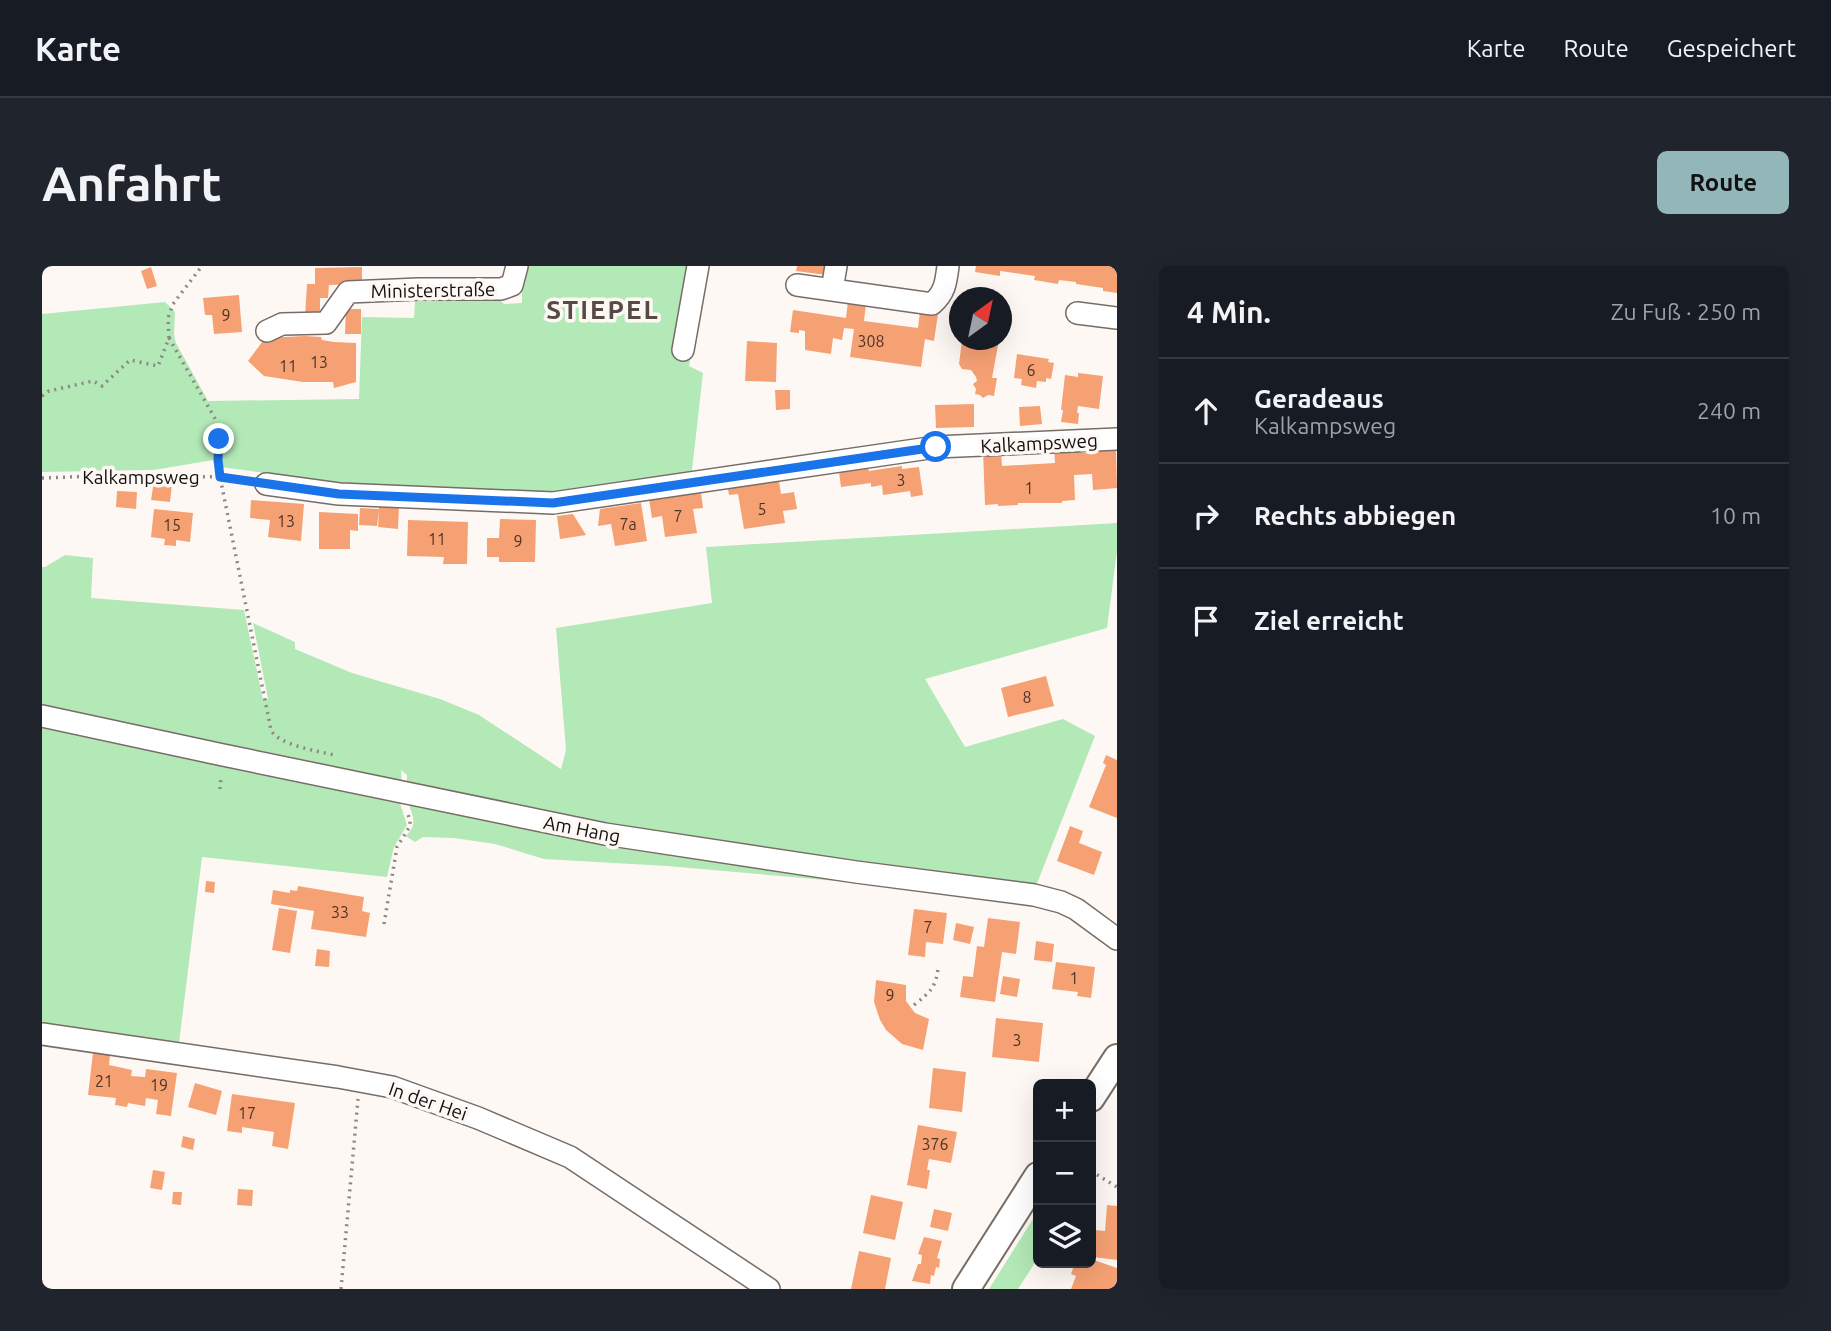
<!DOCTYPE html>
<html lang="de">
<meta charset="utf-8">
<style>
:root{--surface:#171b24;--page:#20242c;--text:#f1f3f6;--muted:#9ea1a6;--line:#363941;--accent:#93b7b9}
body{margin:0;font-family:Ubuntu,sans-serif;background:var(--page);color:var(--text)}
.controls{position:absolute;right:21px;bottom:21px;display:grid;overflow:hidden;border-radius:10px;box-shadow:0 7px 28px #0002}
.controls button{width:63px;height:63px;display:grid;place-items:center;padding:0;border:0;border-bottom:2px solid var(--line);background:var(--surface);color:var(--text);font:35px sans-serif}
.compass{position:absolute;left:907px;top:21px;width:63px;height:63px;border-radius:50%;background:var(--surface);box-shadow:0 7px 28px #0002;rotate:33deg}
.stop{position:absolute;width:21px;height:21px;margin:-16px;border:5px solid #1a73e8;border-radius:50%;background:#fff}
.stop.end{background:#1a73e8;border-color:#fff;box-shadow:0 2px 7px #0008}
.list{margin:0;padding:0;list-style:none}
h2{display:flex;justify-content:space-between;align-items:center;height:91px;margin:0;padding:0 28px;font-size:30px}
h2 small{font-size:23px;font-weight:400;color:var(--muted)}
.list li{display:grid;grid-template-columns:46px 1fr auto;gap:21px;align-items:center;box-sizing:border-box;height:105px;padding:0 28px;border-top:2px solid var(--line)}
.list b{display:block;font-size:26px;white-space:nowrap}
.list p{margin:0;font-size:23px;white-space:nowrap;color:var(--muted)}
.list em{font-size:23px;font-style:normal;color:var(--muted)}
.icon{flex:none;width:38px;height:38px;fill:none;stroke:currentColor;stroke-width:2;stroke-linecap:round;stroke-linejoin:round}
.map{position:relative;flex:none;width:1075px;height:1023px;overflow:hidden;border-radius:10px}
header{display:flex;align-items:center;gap:42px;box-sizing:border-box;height:98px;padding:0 35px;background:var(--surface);border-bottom:2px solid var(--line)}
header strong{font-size:33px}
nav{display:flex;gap:38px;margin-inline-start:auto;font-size:24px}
.intro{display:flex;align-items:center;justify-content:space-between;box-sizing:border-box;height:168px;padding:0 42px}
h1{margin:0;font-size:49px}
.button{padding:18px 32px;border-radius:10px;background:var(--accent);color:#111;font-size:24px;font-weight:700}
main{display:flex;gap:42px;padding:0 42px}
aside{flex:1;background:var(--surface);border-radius:10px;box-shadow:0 7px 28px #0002}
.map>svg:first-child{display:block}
</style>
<header>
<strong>Karte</strong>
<nav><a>Karte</a><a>Route</a><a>Gespeichert</a></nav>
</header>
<div class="intro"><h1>Anfahrt</h1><a class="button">Route</a></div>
<main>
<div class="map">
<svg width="1075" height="1023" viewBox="0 0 1075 1023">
<rect width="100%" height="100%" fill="#fef8f5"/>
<!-- green -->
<path fill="#b3e8b7" d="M 480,0 L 664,0 L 647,100 L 661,107 L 648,222 L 503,231 L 316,220 L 179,201 L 177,193 L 112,204 L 0,206 L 0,48 L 123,36 L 133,46 L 132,69 L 134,77 L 166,135 L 317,133 L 320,51 L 372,52 L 373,34 L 377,29 L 456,32 L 462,38 L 480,37 Z
M 1075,257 L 1075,285 L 1065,362 L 883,413 L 923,481 L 1021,453 L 1053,470 L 994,620 L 631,573 L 365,522 L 365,509 L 359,504 L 360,521 L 0,443 L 0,301 L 3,301 L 23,289 L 51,292 L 49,332 L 202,344 L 221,434 L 226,433 L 211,357 L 253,376 L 253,383 L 310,407 L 398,433 L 437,449 L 519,503 L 524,484 L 514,362 L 670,337 L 664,281 Z
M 0,459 L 357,534 L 365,559 L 352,581 L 345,611 L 160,591 L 137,777 L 0,759 Z
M 366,535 L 840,619 L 625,600 L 502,593 L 453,578 L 412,572 L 381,571 L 373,576 L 364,570 C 377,556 370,551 366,535 Z
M 996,945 L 996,992 L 976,1023 L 947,1023 Z"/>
<!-- building -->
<path fill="#f6a174" d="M 755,0 L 785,0 L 784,9 L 754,5 Z
M 934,0 L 1075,0 L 1075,27 L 1061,25 L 1061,22 L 1034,18 L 1034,16 L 1017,14 L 1016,18 L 992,14 L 993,10 L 958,5 L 958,10 L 933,6 Z
M 109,1 L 115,20 L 105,23 L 99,5 Z
M 320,1 L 320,18 L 287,19 L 286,32 L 278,32 L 278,51 L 263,51 L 265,18 L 273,18 L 273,2 Z
M 197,29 L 200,66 L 172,68 L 170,49 L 163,49 L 161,32 Z
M 806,35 L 824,38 L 822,55 L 876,62 L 878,45 L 896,48 L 892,75 L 883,73 L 879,101 L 808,91 L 812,63 L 802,62 L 800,74 L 791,72 L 789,88 L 763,84 L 763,65 L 757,64 L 757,67 L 748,66 L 751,44 L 804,52 Z
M 304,43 L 319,43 L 319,68 L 303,68 Z
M 263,70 L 279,71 L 280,74 L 292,76 L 314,77 L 314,116 L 292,122 L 291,116 L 261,116 L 222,110 L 206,95 L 223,72 Z
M 920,74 L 957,74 L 950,112 L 955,112 L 952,130 L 946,129 L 941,132 L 938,129 L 933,128 L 934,123 L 931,118 L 935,115 L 934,111 L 929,104 L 920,103 L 917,98 Z
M 705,75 L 735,77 L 734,116 L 703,115 Z
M 975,88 L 1007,93 L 1006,96 L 1012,97 L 1009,113 L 1004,112 L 1004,116 L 995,115 L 994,122 L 979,119 L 980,113 L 972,112 Z
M 1036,107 L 1061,110 L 1057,143 L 1036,140 L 1035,147 L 1037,147 L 1036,158 L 1019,156 L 1021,144 L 1019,144 L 1023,109 L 1036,111 Z
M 733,124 L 748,124 L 748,143 L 734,144 Z
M 932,138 L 932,161 L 894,162 L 893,139 Z
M 998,140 L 1000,158 L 978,160 L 977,141 Z
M 1040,180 L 1040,187 L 1049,187 L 1049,184 L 1074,183 L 1075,222 L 1051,224 L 1050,208 L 1032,209 L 1033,234 L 1020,235 L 1020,237 L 976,237 L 976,239 L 956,240 L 956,238 L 943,239 L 941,184 L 959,184 L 960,200 L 1013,197 L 1012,181 Z
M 860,200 L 860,203 L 877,201 L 881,229 L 869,231 L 868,225 L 841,229 L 840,219 L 829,221 L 829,217 L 799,221 L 797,206 L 826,202 L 827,205 Z
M 721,211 L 722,218 L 737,215 L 739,228 L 752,226 L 755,243 L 741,245 L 743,257 L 702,263 L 696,228 L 687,229 L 685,217 Z
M 112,215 L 130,218 L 128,236 L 109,234 Z
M 75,225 L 95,226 L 94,243 L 74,241 Z
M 659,227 L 661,242 L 651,243 L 655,267 L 623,271 L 620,250 L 610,252 L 607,233 Z
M 209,234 L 262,238 L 259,275 L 226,271 L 228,254 L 208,252 Z
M 599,237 L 605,275 L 573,280 L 569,258 L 556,260 L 558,243 Z
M 337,239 L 357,240 L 356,263 L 336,261 L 337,245 L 335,260 L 317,259 L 318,242 L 337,243 Z
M 112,243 L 151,247 L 148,276 L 134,274 L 134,280 L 122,279 L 123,273 L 109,271 Z
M 277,246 L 316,248 L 316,265 L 308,264 L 308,283 L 277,283 Z
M 531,248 L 544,269 L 518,273 L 515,250 Z
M 458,253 L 494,254 L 493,296 L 457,296 L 457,291 L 445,291 L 445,272 L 457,272 Z
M 366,254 L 426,256 L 425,298 L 401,298 L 402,291 L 365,290 Z
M 1004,410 L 1012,440 L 966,451 L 959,422 Z
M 1064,489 L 1075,494 L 1075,552 L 1047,541 L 1064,499 L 1061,497 Z
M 1028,560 L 1041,565 L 1037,577 L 1060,586 L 1052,609 L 1015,595 Z
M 164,615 L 173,616 L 172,627 L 163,626 Z
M 256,620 L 322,631 L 320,645 L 328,647 L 324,671 L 269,663 L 272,645 L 229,638 L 231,624 L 248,627 L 248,624 L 255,625 Z
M 237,642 L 255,645 L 248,687 L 230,684 Z
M 872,643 L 905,647 L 901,678 L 884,676 L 883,691 L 866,689 Z
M 946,652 L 978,656 L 974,688 L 960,686 L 953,736 L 918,731 L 921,710 L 931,711 L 935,680 L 942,681 Z
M 914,657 L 932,661 L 928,678 L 911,674 Z
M 994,675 L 1012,678 L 1010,696 L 992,694 Z
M 275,683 L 288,685 L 287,701 L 273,700 Z
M 1014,696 L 1053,701 L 1049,732 L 1035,730 L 1036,726 L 1010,723 Z
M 961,710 L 978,713 L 975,731 L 958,728 Z
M 834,714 L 864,719 L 864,735 L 873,747 L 887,753 L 881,784 L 860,778 L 844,764 L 838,754 L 832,736 Z
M 954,752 L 1001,757 L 997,796 L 950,791 Z
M 51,787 L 68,789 L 67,799 L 90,804 L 89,810 L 103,811 L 104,803 L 135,807 L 129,850 L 114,848 L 116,834 L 104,832 L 103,840 L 86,837 L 85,841 L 73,839 L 74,832 L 46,829 Z
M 891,802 L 924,806 L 920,846 L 887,842 Z
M 153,817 L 180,825 L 174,849 L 146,841 Z
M 190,828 L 253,837 L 246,883 L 230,880 L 232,866 L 200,861 L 200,867 L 185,865 Z
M 876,859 L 915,866 L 909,897 L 887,893 L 885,904 L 888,904 L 885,923 L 865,919 Z
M 141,870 L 153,873 L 151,884 L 139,881 Z
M 111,904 L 123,906 L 120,924 L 108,922 Z
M 196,923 L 211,924 L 210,940 L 195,939 Z
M 131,926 L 140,926 L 139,939 L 130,938 Z
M 829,929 L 861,936 L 853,974 L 821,967 Z
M 1065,939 L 1075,940 L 1075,994 L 1051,991 L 1053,964 L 1063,965 Z
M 892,943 L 910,947 L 906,965 L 888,961 Z
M 882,971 L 900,975 L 895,992 L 898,993 L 897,1002 L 894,1001 L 892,1010 L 889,1009 L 888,1018 L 870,1015 L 876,998 L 879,998 L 880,989 L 876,988 Z
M 817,985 L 849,992 L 843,1023 L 809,1023 Z
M 1049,993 L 1075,1002 L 1075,1014 L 1072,1023 L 1029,1023 L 1034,1010 L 1029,1008 L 1033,997 L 1049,997 Z"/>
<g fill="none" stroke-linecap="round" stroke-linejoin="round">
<!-- minor casing -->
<g stroke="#776c66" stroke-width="24">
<path id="minor" d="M 755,19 L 890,38 C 903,27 904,16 906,0
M 790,24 L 794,0
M 1035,47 L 1075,52
M 225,65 L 240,58 L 284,57 L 306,26 L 377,23 L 459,23 L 470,19 L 475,0
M 641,84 L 656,0
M 224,218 L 297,228 L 511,237 L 894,181 L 1075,173
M 0,450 L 181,489 L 563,568 L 814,606 L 992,629 L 1019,636 L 1034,643 L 1075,673
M 0,768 L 296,811 L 350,821 L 436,852 L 528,891 L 727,1023"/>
</g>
<!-- major casing -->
<g stroke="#776c66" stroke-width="30">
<path id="major" d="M 1049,832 L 1075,792
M 924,1023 L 996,910"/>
</g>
<!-- path -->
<path stroke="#8c8784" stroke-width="3.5" stroke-dasharray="2 5" stroke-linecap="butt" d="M 127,72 L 175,156 L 177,173 L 175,194 L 178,211 L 229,464 C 236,479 276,485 292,489
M 0,130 L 7,125 L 51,115 L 60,120 L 88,94 L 116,100 L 127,72 L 126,52 L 131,38 L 160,0
M 0,212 L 79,209 L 178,211 L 204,215
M 178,523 L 179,509
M 342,658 L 355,581 L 368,560 L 368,554 L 365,546
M 872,739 C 887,727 894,722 896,702
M 1049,905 L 1075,921
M 1073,1019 L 1075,1020
M 299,1023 L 316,833"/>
<!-- minor -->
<use href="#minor" stroke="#fff" stroke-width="21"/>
<!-- major -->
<use href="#major" stroke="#fff" stroke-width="26"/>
</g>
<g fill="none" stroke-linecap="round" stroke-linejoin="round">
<!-- route -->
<path stroke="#1a73e8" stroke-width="9" d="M 177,173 L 176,194 L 178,211 L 297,228 L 511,237 L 894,181"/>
</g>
<g text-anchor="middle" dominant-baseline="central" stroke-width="7" stroke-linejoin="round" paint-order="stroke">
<!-- number labels -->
<g font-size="16" fill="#4c3426">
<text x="184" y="49">9</text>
<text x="829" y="75">308</text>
<text x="277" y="96">13</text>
<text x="246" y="100">11</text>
<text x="989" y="104">6</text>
<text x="859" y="214">3</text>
<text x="987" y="222">1</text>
<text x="720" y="243">5</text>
<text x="636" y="250">7</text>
<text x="244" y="255">13</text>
<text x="586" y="258">7a</text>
<text x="130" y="259">15</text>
<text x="395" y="273">11</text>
<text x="476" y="275">9</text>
<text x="985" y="431">8</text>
<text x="298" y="646">33</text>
<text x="886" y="661">7</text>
<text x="1032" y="712">1</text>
<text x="848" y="729">9</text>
<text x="975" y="774">3</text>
<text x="62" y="815">21</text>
<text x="117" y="819">19</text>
<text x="205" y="847">17</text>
<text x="893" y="878">376</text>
</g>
<!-- street labels -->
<g font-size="19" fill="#130f0c" stroke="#fef8f5">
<text transform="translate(391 24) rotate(-1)">Ministerstraße</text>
<text transform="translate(997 177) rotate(-3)">Kalkampsweg</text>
<text x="99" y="211">Kalkampsweg</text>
<text transform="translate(540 563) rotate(11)">Am Hang</text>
<text transform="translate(386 835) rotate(19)">In der Hei</text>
</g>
<!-- district labels -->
<g font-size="26" font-weight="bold" letter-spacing="2" fill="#554a44" stroke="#fef8f5">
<text x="561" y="43">STIEPEL</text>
</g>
</g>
</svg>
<div class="controls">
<button>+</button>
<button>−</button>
<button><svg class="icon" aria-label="layers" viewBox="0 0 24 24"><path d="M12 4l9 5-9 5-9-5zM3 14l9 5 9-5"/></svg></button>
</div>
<svg class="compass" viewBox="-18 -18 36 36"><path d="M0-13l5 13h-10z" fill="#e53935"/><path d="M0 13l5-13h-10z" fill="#9ea1a6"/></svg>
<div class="stop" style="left:894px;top:181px"></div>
<div class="stop end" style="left:177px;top:173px"></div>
</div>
<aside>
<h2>4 Min.<small>Zu Fuß · 250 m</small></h2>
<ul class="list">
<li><svg class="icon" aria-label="ahead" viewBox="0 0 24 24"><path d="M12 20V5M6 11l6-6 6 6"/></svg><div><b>Geradeaus</b><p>Kalkampsweg</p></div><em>240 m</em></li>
<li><svg class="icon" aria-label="right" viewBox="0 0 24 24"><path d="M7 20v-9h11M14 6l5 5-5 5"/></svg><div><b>Rechts abbiegen</b></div><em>10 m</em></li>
<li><svg class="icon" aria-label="arrive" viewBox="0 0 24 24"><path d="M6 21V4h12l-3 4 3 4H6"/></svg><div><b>Ziel erreicht</b></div></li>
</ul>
</aside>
</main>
